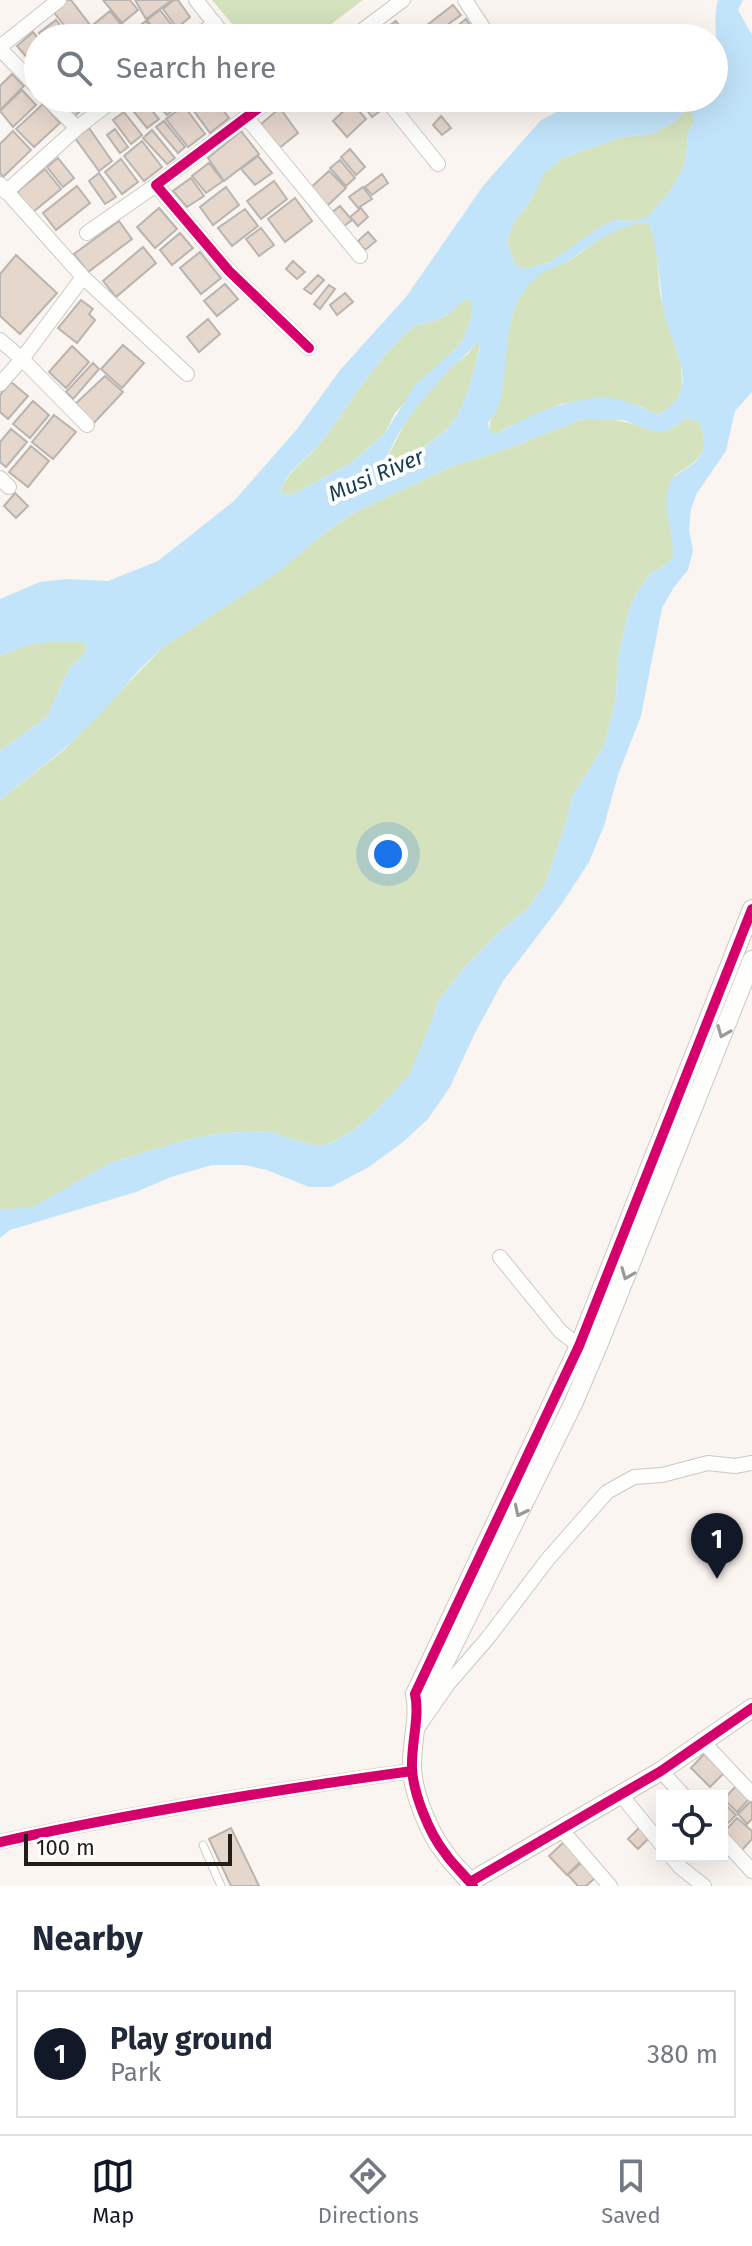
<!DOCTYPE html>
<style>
:root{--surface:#fff;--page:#f6f6f7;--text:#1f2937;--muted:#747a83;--line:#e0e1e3;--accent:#111827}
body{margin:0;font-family:"Fira Sans",sans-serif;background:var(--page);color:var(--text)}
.controls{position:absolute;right:24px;bottom:24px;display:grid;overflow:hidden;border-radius:0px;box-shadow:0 8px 32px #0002}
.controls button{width:72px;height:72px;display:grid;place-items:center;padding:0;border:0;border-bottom:2px solid var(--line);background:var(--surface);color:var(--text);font:40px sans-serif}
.scale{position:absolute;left:24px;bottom:20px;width:208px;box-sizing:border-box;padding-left:8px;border:4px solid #231d19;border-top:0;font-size:22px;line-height:28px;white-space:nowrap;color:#231d19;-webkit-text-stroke:6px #fff;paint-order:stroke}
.you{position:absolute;left:388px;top:854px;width:28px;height:28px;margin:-20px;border:6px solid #fff;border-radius:50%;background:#1a73e8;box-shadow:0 0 0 12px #1a73e833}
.badge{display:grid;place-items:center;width:52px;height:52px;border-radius:50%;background:var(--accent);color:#fff;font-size:26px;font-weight:700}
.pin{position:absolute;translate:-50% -66px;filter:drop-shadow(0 2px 4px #0008)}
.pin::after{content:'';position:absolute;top:42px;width:28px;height:24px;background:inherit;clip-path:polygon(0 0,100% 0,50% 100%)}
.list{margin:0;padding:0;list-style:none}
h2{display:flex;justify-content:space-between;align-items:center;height:104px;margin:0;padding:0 32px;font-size:34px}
h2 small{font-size:26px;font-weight:400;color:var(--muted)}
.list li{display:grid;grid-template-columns:52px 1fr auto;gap:24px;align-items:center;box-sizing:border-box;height:128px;margin:0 16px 16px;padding:0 16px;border:2px solid var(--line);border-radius:0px}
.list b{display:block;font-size:30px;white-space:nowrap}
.list p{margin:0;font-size:26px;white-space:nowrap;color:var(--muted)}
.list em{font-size:26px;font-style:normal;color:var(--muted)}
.icon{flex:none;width:44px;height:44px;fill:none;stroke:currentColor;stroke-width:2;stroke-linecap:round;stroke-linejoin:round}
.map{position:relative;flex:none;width:752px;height:1886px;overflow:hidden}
.search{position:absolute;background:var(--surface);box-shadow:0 8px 32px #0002;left:24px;right:24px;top:24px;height:88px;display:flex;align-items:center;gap:20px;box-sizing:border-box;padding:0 28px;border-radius:44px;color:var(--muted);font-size:30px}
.sheet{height:248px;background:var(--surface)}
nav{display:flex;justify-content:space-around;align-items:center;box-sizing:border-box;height:112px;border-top:2px solid var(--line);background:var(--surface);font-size:22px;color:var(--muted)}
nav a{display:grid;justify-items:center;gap:4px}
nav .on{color:var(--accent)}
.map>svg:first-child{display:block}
</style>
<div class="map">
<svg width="752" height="1886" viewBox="0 0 752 1886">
<rect width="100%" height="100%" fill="#faf5f0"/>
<!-- green -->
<path fill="#d4e2be" d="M 212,0 L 363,0 L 313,38 L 244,38 Z
M 685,111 L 691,111 L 695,119 L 688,132 L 686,158 L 682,171 L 668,194 L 648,217 L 635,221 L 615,220 L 550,262 L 525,269 L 515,264 L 507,241 L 514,222 L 531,200 L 543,174 L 562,158 L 622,137 L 651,134 L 671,124 Z
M 648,222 L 656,242 L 660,293 L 668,326 L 681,364 L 682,389 L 674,404 L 658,415 L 640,406 L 582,401 L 561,404 L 510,426 L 496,434 L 490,432 C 487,418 499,408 501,392 C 505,353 507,289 547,268 C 555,265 563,265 570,260 C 587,249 604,234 623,226 C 630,224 640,223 648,222 Z
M 464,299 L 473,301 L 472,316 L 463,340 L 395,413 L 385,433 L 351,463 L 292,495 L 280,493 C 286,471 309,459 322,441 C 351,403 375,360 411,329 C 418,323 426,323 434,321 C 447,317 455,309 464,299 Z
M 476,343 L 479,343 L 480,346 C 473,374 467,408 447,429 C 439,436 430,442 421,449 C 412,456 398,463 386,460 L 411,411 L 451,367 L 468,354 Z
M 604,418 C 626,421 645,428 667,431 L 687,418 L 699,422 C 712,450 699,461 675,475 L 667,508 L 674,548 L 672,560 L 649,575 L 634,597 L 628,614 L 618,658 L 616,697 L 605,744 L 572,797 L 564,829 L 545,884 L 527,909 L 497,934 L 464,968 L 438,1001 L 434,1015 L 410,1075 L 377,1110 L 351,1132 L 331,1143 L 315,1146 L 267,1131 L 223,1133 L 189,1139 L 110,1163 L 33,1208 L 0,1210 L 0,800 L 64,750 L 162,648 L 279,571 L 322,535 L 350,515 L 452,466 L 499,452 L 583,419 Z
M 81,641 L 87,645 L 84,655 L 70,667 L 47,717 L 0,751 L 0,656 L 25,645 L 43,642 Z"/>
<!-- water -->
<path fill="#c2e4fa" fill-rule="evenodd" d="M 718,0 L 743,0 L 738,10 L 752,35 L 752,392 L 735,411 L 726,451 L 697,493 L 691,509 L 689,530 L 693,550 L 688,570 L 674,587 L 662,608 L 641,716 L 618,775 L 604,826 L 589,862 L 561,905 L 503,981 L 474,1035 L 450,1087 L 428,1119 L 403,1142 L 369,1167 L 331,1187 L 309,1187 L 267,1170 L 244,1165 L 212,1165 L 171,1177 L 136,1192 L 10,1230 L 0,1238 L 0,1210 L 33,1207 L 110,1163 L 189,1139 L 223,1133 L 267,1131 L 315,1146 L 331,1143 L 351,1132 L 377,1110 L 410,1074 L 434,1015 L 438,1001 L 464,968 L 497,934 L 527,909 L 545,884 L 564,829 L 572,797 L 605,744 L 616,697 L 618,658 L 628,614 L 634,597 L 649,575 L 672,560 C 677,535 659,507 670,483 C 674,474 682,472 689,467 C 706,456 707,439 699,422 L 687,418 L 667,431 L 655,432 L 623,420 L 583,419 L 499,452 L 452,466 L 350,515 L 322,535 L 280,571 L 162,648 L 141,668 L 97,718 L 63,750 L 0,800 L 0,751 L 47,717 L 70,667 L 84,655 L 87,645 C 79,639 72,642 63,642 C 35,642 25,645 0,656 L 0,599 L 40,582 L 67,579 L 108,581 L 158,561 L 234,501 L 297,429 L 341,369 L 406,297 L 483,186 L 541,120 L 585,98 L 714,98 L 714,51 C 719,36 712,20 718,0 ZM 685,111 L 691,112 L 695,119 L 688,132 L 686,158 L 682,171 L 668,194 L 648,216 L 635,221 L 615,220 L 598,228 L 550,262 L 525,269 L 515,264 L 507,241 L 514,222 L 531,200 L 544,174 L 562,158 L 622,137 L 651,134 L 671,124 ZM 648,222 C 662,255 657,292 668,327 C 674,346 685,366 682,387 C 679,401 669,408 658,415 C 644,408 626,399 610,398 C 571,396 530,415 496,434 L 490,432 L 488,423 C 492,417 498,409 500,402 C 511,357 499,316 534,279 C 545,268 559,268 571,259 C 596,242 617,225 648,222 ZM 464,300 L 472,301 L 472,316 L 463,340 L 451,353 L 415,385 L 385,433 L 351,463 L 292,495 L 280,493 C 285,471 309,458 322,441 C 351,403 375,360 411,329 C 418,323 426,323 434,321 C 447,317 454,309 464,300 ZM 476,343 L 479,343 L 480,347 C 473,374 467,408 447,429 C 441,435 433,440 427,445 C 415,454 401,463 386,460 C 400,424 423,399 449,370 C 458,361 468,354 476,343 Z"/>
<!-- building -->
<path fill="#e6d7cd" stroke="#b9b4b0" stroke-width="2" d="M 65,0 L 71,0 L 100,38 L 74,38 L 52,10 Z
M 103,0 L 130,0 L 138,10 L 122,23 Z
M 135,0 L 172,0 L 146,19 Z
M 174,0 L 178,0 L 190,17 L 177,28 L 163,9 Z
M 453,5 L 461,15 L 443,28 L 449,37 L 415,38 L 413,36 Z
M 160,10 L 177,32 L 168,38 L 161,38 L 147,20 Z
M 110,11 L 128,33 L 121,38 L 104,38 L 93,25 Z
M 466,19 L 473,29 L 461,38 L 453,38 L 449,33 Z
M 56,20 L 70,38 L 43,38 L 39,33 Z
M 146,21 L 159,38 L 135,38 L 131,32 Z
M 396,21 L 406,35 L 402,38 L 372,38 Z
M 33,32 L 38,38 L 38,70 L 17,46 Z
M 12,74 L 24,86 L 0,110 L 0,86 Z
M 22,90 L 36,105 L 13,127 L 0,111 Z
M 59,98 L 86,98 L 90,103 L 72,118 L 57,99 Z
M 142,98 L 159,119 L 147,128 L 130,107 Z
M 152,98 L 178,98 L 182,103 L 167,115 Z
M 204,98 L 214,98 L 229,118 L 210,133 L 191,107 Z
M 375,98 L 383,109 L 372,117 L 364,106 Z
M 352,103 L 366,119 L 347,137 L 333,121 Z
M 43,104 L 60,123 L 34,147 L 16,129 Z
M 184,106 L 205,134 L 188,147 L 166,119 Z
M 280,108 L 298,133 L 278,149 L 260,125 Z
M 124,112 L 142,135 L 131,144 L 113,120 Z
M 441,116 L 451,128 L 442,135 L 433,125 Z
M 164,121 L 185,147 L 178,153 L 156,127 Z
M 89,128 L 112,161 L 99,171 L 75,138 Z
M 115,129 L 128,147 L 120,153 L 107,135 Z
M 152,130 L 175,158 L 167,164 L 143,138 Z
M 13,131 L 31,150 L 3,177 L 0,173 L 0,144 Z
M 241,131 L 259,154 L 224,181 L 208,158 Z
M 142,141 L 162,167 L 144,181 L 124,156 Z
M 350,149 L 365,167 L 356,175 L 341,157 Z
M 258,156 L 272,173 L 255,185 L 241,169 Z
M 58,158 L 74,178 L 63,187 L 47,167 Z
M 121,159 L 138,182 L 122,194 L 105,172 Z
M 340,160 L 355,178 L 346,186 L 330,168 Z
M 209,163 L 223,181 L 206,193 L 192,176 Z
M 45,169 L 61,189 L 33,212 L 17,192 Z
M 329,171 L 346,188 L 325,208 L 307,191 Z
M 99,173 L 116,197 L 105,204 L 89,181 Z
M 382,174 L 388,183 L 372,195 L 365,187 Z
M 191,178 L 204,196 L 187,207 L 173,191 Z
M 274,181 L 287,199 L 261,219 L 247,201 Z
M 77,186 L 90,203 L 56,230 L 43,213 Z
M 226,187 L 239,205 L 213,225 L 200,207 Z
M 363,187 L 372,199 L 358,208 L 349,197 Z
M 295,198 L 312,221 L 285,242 L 268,219 Z
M 340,206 L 352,220 L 341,228 L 330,214 Z
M 159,208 L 177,229 L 155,248 L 137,227 Z
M 361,208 L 368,217 L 358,226 L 350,217 Z
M 245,209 L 258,226 L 232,246 L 218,228 Z
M 119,221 L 132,239 L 88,272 L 74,254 Z
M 261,228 L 274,245 L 259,256 L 246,239 Z
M 368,232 L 376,241 L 365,250 L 358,241 Z
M 180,233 L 193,248 L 172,265 L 160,250 Z
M 143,247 L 156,263 L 116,297 L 103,281 Z
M 200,252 L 221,278 L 201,294 L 180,268 Z
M 16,255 L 57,293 L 20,334 L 0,316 L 0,274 Z
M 293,261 L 305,272 L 297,279 L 286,269 Z
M 318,275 L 324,280 L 311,294 L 304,289 Z
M 225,284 L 238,299 L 217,316 L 204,301 Z
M 329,285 L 335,289 L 320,309 L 314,304 Z
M 345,293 L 353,302 L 337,315 L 330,305 Z
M 81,300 L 93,309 L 89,314 L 95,320 L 77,343 L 58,328 Z
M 208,319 L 220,334 L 199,352 L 187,337 Z
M 123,345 L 144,363 L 122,388 L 101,369 Z
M 72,346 L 89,362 L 66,388 L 49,372 Z
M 93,363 L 99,369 L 73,399 L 66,392 Z
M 105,376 L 123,392 L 92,425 L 72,407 Z
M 11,382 L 28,396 L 8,419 L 0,412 L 0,395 Z
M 33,401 L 49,415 L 30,438 L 13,424 Z
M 54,415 L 76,432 L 53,459 L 32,442 Z
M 11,429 L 27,442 L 6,467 L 0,462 L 0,442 Z
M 31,446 L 49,461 L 28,487 L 9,472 Z
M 15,493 L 28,506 L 16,518 L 4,506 Z
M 704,1754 L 724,1773 L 710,1787 L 691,1768 Z
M 736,1786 L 749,1799 L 737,1812 L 724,1799 Z
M 752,1800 L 752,1819 L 747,1824 L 738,1814 Z
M 724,1803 L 736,1815 L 722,1829 L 722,1805 Z
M 737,1818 L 752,1831 L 752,1839 L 742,1850 L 724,1832 Z
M 640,1827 L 650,1837 L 638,1849 L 628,1839 Z
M 231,1828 L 259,1886 L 231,1886 L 209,1839 Z
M 564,1842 L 582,1860 L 567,1875 L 549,1856 Z
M 581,1863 L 595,1878 L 586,1886 L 578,1886 L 568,1875 Z"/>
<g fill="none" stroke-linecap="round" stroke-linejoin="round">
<!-- lane casing -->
<g stroke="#cdc8c3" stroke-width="9">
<path id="lane" d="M 203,1845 L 221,1886"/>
</g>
<!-- street casing -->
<g stroke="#cdc8c3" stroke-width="16">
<path id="street" d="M 196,0 L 226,38
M 465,0 L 490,38
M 195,38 L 215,23
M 352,38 L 403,0
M 0,47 L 59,0
M 0,49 L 38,88
M 47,98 L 77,128
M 272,98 L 156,185 L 229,271 L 309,348
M 385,98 L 438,164
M 246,117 L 360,256
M 0,184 L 83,277 L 187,374
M 6,192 L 77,128 L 116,98
M 87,233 L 156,185
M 0,340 L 22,359 L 87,425
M 0,384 L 22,359 L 83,277
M 0,478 L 9,487
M 500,1257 L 561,1332 L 586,1351
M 414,1733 L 448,1684 L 487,1639 L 548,1559 L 607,1492 L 634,1477 L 662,1475 L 708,1463 L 735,1466 L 752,1463
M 704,1743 L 752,1794
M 661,1771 L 684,1796
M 621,1795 L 662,1845
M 560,1828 L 610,1886
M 722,1838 L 752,1871
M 0,1842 C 136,1812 274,1790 412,1771
M 671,1856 L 680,1867 L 704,1886"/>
</g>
<!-- secondary casing -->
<g stroke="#cdc8c3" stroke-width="20">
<path id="secondary" d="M 417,1706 L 427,1698 L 573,1404 L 599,1343 L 752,960
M 470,1882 L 661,1771 L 752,1708
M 473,1886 C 464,1874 453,1865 445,1853 C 429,1833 413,1793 412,1768 C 411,1743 420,1717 415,1694 L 579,1346 L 752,909"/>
</g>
<!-- lane -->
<use href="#lane" stroke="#fefefd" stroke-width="7"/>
<!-- street -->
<use href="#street" stroke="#fefefd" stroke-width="14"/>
<!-- secondary -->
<use href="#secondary" stroke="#fefefd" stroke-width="18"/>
<!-- cycleway casing -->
<g stroke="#fff" stroke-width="15">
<path id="cycleway" d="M 272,98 L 156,185 L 229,271 L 309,348
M 0,1842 C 136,1812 274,1790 412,1771
M 470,1882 L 661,1771 L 752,1708
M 473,1886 C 464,1874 453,1865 445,1853 C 429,1833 413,1793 412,1768 C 411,1743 420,1717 415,1694 L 579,1346 L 752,909"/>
</g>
<!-- cycleway -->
<use href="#cycleway" stroke="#d6006c" stroke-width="10"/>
</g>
<!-- one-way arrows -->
<defs><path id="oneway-chevron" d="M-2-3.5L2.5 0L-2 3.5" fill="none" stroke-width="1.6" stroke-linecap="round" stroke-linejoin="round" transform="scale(2)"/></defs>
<g stroke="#9b9996">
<use href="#oneway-chevron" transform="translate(723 1032) rotate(112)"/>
<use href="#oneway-chevron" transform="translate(627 1274) rotate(112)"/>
<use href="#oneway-chevron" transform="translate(520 1511) rotate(116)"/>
</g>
<g text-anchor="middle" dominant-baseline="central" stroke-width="8" stroke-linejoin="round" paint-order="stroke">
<!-- water labels -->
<g font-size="22" font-style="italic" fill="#153d53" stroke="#fff">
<text transform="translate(376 475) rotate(-23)">Musi River</text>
</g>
</g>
</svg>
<div class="controls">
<button><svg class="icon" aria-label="locate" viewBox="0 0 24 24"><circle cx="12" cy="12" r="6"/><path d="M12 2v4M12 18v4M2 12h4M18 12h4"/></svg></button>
</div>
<div class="scale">100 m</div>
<div class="you"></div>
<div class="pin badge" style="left:717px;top:1579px">1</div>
<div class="search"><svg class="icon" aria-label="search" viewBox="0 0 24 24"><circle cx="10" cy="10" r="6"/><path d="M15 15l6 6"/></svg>Search here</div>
</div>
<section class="sheet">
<h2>Nearby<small></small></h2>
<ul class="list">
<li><span class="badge">1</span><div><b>Play ground</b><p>Park</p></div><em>380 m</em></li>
</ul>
</section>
<nav>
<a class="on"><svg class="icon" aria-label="map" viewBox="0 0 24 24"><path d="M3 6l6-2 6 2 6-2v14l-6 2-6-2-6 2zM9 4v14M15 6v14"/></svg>Map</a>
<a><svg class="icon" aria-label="directions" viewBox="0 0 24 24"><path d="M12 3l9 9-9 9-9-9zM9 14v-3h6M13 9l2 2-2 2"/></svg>Directions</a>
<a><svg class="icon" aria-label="saved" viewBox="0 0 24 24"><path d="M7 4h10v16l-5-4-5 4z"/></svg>Saved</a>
</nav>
